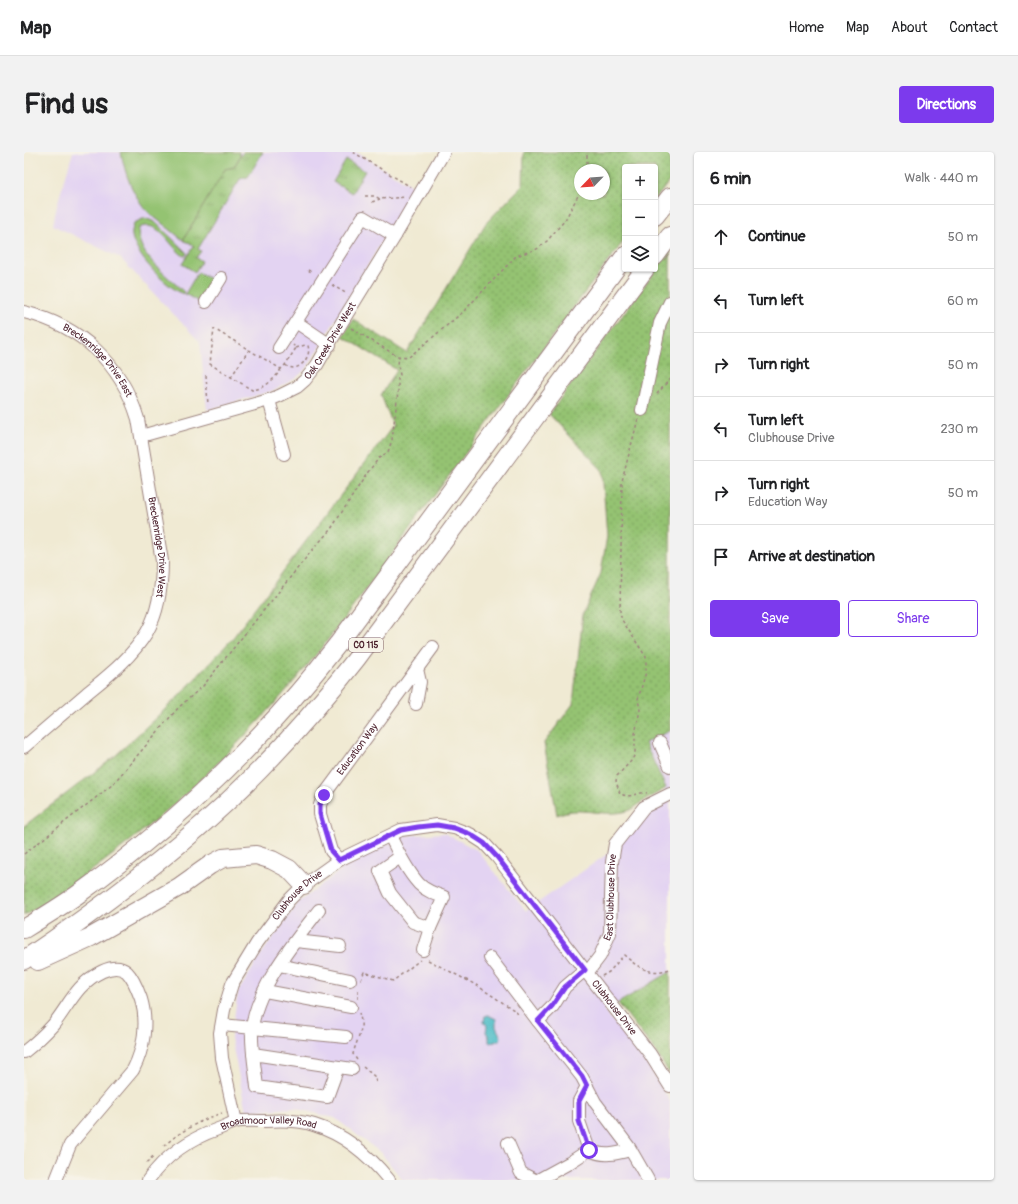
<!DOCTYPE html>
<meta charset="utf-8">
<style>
:root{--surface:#fff;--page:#f2f2f2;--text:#202124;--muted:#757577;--line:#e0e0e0;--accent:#7c3aed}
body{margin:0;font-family:Pangolin,sans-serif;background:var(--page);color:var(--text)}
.controls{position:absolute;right:12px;top:12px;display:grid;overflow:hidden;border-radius:4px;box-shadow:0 1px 3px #0004}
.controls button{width:36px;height:36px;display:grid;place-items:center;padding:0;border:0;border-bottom:1px solid var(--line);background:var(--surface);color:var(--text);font:20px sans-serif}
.compass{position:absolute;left:550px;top:12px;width:36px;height:36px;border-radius:50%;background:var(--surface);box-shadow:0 1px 3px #0004;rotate:245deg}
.stop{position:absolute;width:12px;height:12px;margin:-9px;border:3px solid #7c3aed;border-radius:50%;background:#fff}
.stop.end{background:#7c3aed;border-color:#fff;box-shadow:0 1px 4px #0008}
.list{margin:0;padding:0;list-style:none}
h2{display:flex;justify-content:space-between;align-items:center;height:52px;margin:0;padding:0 16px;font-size:17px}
h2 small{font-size:13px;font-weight:400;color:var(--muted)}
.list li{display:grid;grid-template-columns:26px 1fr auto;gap:12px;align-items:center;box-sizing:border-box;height:64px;padding:0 16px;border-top:1px solid var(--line)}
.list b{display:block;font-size:15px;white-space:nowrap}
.list p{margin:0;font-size:13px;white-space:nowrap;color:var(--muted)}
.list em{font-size:13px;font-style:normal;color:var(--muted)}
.actions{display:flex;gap:8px;padding:12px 16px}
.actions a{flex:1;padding:9px 0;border:1px solid var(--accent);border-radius:4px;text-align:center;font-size:14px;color:var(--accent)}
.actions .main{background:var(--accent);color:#fff}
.icon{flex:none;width:22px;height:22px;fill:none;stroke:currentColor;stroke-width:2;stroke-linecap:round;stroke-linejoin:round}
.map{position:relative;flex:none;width:646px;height:1028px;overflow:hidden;border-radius:4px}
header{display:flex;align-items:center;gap:24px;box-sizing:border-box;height:56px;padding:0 20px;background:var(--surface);border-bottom:1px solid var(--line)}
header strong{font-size:19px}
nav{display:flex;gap:22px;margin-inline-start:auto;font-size:14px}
.intro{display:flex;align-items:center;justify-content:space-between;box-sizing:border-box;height:96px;padding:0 24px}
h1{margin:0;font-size:28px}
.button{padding:10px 18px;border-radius:4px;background:var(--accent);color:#fff;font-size:14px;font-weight:700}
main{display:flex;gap:24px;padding:0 24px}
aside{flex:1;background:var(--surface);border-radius:4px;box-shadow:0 1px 3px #0004}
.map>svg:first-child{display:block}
</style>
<header>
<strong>Map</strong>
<nav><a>Home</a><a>Map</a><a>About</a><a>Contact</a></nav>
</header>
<div class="intro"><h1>Find us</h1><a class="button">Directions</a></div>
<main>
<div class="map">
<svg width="646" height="1028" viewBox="0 0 646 1028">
<defs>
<pattern id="grass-dots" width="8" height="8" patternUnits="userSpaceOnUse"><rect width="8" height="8" fill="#94c372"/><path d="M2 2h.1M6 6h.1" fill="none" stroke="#7b9e5e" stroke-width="1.8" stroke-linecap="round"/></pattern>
<pattern id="park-tufts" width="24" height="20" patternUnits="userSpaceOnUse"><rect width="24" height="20" fill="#94c372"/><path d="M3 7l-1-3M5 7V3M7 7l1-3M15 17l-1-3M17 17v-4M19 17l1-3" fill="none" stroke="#7b9e5e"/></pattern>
</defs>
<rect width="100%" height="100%" fill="#f7f3e8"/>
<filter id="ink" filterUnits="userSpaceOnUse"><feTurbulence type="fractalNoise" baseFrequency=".025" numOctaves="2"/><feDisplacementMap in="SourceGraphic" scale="8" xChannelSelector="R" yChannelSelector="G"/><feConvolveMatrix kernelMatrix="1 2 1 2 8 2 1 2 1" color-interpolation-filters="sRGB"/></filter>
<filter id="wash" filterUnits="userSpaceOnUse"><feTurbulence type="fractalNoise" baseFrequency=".012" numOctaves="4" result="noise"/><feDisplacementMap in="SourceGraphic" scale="16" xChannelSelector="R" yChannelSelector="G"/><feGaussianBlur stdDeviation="0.9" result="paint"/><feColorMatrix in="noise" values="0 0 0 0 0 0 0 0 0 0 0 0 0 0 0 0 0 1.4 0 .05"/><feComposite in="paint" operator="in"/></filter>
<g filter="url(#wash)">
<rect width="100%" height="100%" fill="#f0ead3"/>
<!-- built -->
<path fill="#e3d3f2" d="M 49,0 L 332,0 L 390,35 L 283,216 L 272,226 L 248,239 L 183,258 L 176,190 L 96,106 L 29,73 L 33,53 Z
M 646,579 L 646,820 L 594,851 L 580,858 L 622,910 L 646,949 L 646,1028 L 379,1028 L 357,1001 L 311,966 L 270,956 L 222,959 L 207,886 L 214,840 L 240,798 L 275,750 L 319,716 L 378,684 L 420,681 L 453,698 L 502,759 L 596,693 L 610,675 L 636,654 L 642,636 L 621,591 Z"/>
<!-- grass -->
<path fill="url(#grass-dots)" stroke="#6f714e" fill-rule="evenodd" d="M 500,0 L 646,0 L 646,28 L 631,48 L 631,15 L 601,15 L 601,87 C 533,177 466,268 399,359 C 357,416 317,474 272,527 C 195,618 101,702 0,764 L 0,674 L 89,606 L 155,544 L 208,487 L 369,274 L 357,243 L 373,218 L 319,184 L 329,167 L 383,201 L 462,71 L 499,33 ZM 556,18 L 580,18 L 580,42 L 556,42 Z
M 646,99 L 646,579 L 621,591 L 642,636 C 635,640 628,644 621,648 C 613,653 608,659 599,660 C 577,665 555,653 533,663 L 520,591 L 549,552 L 559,462 L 577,421 L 583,384 L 578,318 L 525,262 Z
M 646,820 L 646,922 L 631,899 L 594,851 Z"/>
<!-- park -->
<path fill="url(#park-tufts)" stroke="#6f714e" d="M 219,0 L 239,0 L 224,25 L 216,27 L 174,97 L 177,99 L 172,106 L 178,109 L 171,120 L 158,112 L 170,94 L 159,88 L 201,17 L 210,15 Z
M 322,8 L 341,19 L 328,41 L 309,30 Z"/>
<!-- pitch -->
<path fill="#94c372" stroke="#6f714e" d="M 97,0 L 215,0 L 216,4 L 210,15 L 201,17 L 159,88 C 148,79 136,70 125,61 C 109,45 101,22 97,0 Z
M 121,66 L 131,70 L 163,101 L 162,103 L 160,104 C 146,96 135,66 115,76 C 110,101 144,124 160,140 L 159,142 C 141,134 111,103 108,84 C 107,80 109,75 110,71 Z
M 174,120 L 188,128 L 175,150 L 161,142 Z"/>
<!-- water -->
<path fill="#50bec8" stroke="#4d6e7a" d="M 464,863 L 472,867 L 472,875 L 477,885 L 476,888 L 467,891 L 465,890 L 465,885 L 462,880 L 463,874 L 460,869 L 461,864 Z"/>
</g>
<g filter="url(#ink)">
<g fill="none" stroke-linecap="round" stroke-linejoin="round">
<!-- minor casing -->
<g stroke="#9d847f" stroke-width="14">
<g id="minor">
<path d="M 182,150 L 197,126"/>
<path id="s1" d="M 0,160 C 57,174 97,211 114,267 L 138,409 C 138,433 135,459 123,480 C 108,505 85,523 63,541 C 42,559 21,577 0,595"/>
<path d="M 272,170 L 306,193"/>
<path d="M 255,196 L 339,65 L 371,84"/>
<path d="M 245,248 L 260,302"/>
<path d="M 618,258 L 636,171 L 646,150"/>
<path id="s2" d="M 117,284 L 245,248 L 255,244 L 273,235 L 281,228 L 293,213 L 318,170 L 371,84 L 420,0"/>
<path d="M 392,552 L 396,530 L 393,517"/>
<path d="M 636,591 L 646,614"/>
<path d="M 366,684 C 374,700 383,719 395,732 C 402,739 411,742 420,745 L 406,776 L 399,798"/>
<path d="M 376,705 L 356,719 L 366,741 L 389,770 L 406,776"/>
<path id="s3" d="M 315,708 L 307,699 L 296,662 L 296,653 L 300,643 L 409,495"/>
<path d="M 295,758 C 271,789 232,836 228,877 C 227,896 231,916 233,935 L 303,945 L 314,915"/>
<path d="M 272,789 L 316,794"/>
<path d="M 466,806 L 514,869 L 529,854 L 541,835 L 561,818"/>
<path d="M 255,813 L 326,828"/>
<path id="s4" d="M 563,821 L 576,804 L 586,781 L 588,710 L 591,692 L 620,655 L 646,642"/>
<path d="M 241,839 L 327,855"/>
<path d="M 514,869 L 558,925 L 571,950 L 605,995 L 624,1028"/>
<path d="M 198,873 L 322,885"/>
<path d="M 0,900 C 10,892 20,883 29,873 C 39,861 46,847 56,836 C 66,825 89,808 103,820 C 110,827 114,839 117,847 C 124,870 120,897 109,918 L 53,984 L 46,993 L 32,1028"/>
<path d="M 229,902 L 328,917"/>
<path d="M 563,934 L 555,949 L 555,969 L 565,998"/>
<path id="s5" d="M 212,970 L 198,906 L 196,881 L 200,858 L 208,832 L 233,791 L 265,748 L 280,733 L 315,708 L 377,678 L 413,673 L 430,676 L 446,682 L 460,691 L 473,705 L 626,902 L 646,934"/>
<path d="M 484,991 L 497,1021 L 511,1028"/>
<path id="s6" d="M 124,1028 C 142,1003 165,987 194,977 C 200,975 205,972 211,970 C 221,968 232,969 242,969 C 258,968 275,968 290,973 C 322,983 345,1003 365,1028"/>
<path d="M 514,1028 L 545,1011 L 565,998 C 579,1005 592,1002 606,998"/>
</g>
</g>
<!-- highway casing -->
<g stroke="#9d847f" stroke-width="20">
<path id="highway" d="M 631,64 L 646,45
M 631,104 L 646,84
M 0,777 C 18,766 36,755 53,743 C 152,672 240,587 314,492 L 601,104
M 0,808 C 71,760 140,709 203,650 C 250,606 293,557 333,506 L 621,117
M 14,809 L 67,785 L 155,735 L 186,713 L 199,706 L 232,703 L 248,708 L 265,717 L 280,733"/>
</g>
<!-- path -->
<path stroke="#9d847f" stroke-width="1.5" stroke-dasharray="3 3" stroke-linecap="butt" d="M 329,0 L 387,35
M 563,18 L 563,0
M 341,44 L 351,44 L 356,47 L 382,45
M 348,50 L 356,47
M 284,118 L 289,121
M 308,133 L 323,142
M 327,176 L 373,204 L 385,205 L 439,160 L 492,104 L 513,97 L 523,89 L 541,68 L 556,40
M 261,213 C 264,215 267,216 270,216 C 280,214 287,202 284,194 L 281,193 L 272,196
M 257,217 C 251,227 240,237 228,238 L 186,212 L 190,177 L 257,217 L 261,213 L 272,196 L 269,193
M 182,223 L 184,253
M 207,225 L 225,198
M 633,242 L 646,227
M 614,267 L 598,329 L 596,461 L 598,468 L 622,505 L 622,520 L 614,547 L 616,558 L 611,582 L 611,602 L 608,608 L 593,624 L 592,629 L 596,642 C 609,647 613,639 623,641
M 0,702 L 88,633 L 154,556 L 179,534 L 285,402 L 307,377 L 344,320 L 355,306 L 364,300 L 368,288 L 374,240 L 374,226 L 376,223 L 374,213 L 375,204
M 404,808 L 452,833 L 490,858 L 496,864
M 578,824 L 585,820 L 600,803 C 615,816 625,824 646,817
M 337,828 L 340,820 L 360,826 L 369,829 L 396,808
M 334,847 L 334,835
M 333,908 L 329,902 C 333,886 341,878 335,861
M 339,915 L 350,924 L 352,930
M 140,994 C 156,979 177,968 198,961
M 123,1011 L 129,1004"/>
<!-- minor -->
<use href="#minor" stroke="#fff" stroke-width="12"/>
<!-- highway -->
<use href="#highway" stroke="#fff" stroke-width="18"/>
</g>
</g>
<g fill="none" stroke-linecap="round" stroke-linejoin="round" filter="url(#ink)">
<!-- route -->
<path stroke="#7c3aed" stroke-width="5" d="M 300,643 L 296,653 L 296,662 L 307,699 L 315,708 L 377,678 L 394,675 L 413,673 L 430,676 L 446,682 L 460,691 L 473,705 L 561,818 L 541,835 L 528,854 L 514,869 L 558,924 L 563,934 L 555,949 L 555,969 L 565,998"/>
</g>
<g text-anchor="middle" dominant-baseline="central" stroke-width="3" stroke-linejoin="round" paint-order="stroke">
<!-- shield labels -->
<rect fill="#f7f3e8" stroke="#7e5f64" stroke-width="1" x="325" y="486" width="34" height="14" rx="3"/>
<g font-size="9" font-weight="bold" fill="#4a1f2b">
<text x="342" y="493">CO 115</text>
</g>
<!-- street labels -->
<g font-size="10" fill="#4a1f2b" stroke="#f7f3e8">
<text stroke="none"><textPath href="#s2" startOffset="221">Oak Creek Drive West</textPath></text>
<text stroke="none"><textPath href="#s1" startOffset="91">Breckenridge Drive East</textPath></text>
<text stroke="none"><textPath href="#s1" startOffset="294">Breckenridge Drive West</textPath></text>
<text stroke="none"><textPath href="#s3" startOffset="127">Education Way</textPath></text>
<text stroke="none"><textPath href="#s5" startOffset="252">Clubhouse Drive</textPath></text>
<text stroke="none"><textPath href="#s4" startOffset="82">East Clubhouse Drive</textPath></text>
<text stroke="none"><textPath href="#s5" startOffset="673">Clubhouse Drive</textPath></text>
<text stroke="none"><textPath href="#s6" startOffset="140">Broadmoor Valley Road</textPath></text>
</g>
</g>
</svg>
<div class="controls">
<button>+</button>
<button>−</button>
<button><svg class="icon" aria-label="layers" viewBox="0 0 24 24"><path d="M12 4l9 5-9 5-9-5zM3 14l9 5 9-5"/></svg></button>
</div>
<svg class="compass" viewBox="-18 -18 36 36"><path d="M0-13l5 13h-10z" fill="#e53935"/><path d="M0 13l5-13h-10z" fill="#757577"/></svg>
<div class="stop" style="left:565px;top:998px"></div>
<div class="stop end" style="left:300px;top:643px"></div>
</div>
<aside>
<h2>6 min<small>Walk · 440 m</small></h2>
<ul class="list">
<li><svg class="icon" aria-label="ahead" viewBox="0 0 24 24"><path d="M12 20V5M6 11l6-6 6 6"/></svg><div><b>Continue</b></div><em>50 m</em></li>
<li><svg class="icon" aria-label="left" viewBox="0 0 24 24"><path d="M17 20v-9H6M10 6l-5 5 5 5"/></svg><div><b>Turn left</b></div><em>60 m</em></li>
<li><svg class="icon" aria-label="right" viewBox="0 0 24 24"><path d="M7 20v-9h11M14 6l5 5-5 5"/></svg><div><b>Turn right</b></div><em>50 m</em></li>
<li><svg class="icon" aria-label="left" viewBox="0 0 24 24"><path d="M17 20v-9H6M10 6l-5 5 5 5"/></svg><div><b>Turn left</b><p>Clubhouse Drive</p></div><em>230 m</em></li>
<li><svg class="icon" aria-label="right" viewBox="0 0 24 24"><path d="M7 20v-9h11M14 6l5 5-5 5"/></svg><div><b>Turn right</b><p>Education Way</p></div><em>50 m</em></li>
<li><svg class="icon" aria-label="arrive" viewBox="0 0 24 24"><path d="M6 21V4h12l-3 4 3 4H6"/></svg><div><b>Arrive at destination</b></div></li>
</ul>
<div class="actions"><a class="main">Save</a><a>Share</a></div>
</aside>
</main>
